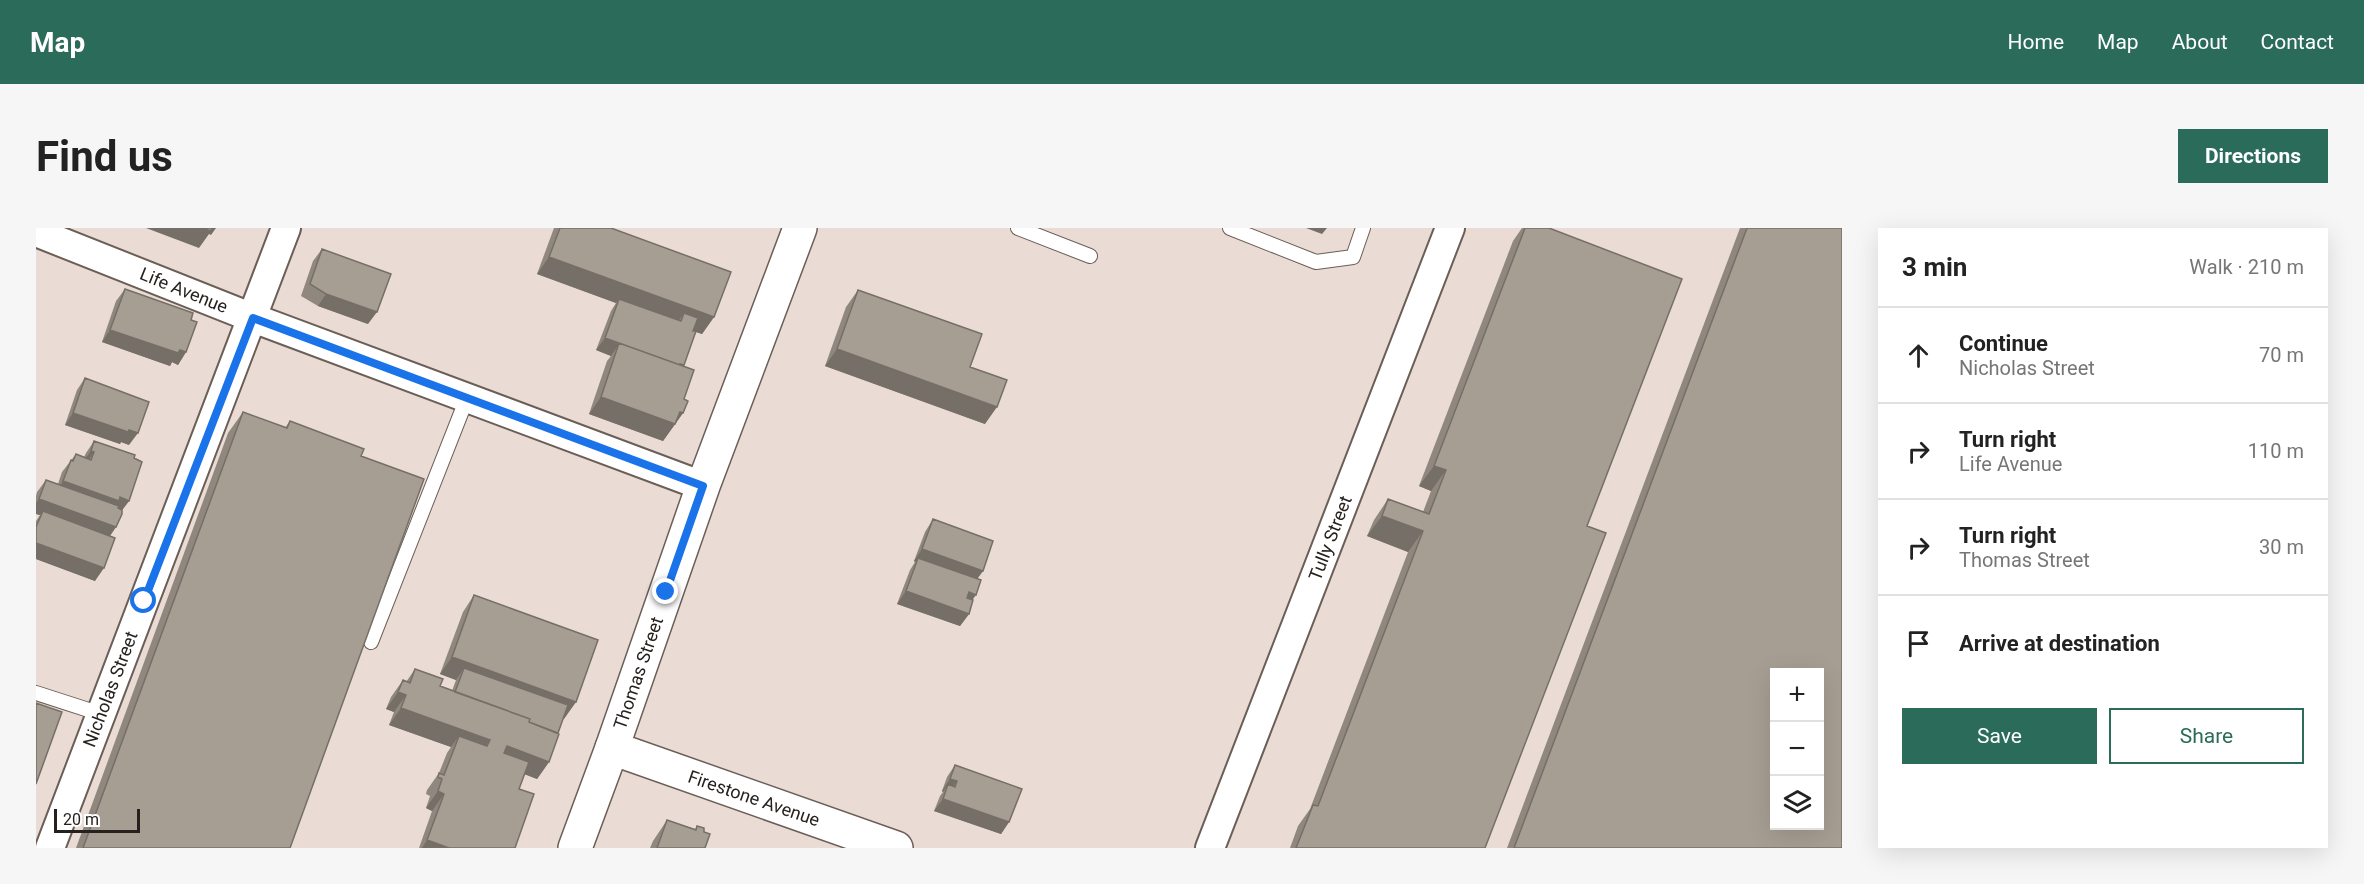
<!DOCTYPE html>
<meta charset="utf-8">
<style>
:root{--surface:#fff;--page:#f6f6f6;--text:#222;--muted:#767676;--line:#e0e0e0;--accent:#2b6b5a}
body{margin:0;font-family:Roboto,sans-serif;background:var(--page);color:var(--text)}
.controls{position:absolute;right:18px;bottom:18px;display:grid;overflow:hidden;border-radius:0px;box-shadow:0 6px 24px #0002}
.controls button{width:54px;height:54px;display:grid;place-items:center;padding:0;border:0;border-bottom:2px solid var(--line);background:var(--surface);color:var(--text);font:30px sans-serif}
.scale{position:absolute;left:18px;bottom:15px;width:86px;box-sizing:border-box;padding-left:6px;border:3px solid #26211e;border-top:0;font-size:16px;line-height:21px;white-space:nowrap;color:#26211e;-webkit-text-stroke:4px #fff;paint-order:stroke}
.stop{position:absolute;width:18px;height:18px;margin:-14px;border:4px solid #1a73e8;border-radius:50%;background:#fff}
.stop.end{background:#1a73e8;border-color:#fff;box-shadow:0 2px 6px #0008}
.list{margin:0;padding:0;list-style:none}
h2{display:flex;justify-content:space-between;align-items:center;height:78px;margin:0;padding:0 24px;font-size:26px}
h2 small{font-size:20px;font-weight:400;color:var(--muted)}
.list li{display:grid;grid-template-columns:39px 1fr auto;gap:18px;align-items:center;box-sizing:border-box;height:96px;padding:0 24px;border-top:2px solid var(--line)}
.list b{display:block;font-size:22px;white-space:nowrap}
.list p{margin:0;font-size:20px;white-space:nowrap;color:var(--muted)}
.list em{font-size:20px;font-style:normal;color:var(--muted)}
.actions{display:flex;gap:12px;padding:18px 24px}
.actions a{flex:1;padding:14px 0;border:2px solid var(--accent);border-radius:0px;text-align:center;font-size:21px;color:var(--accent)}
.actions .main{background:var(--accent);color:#fff}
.icon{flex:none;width:33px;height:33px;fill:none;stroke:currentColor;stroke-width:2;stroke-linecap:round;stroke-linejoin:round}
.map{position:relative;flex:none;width:1806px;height:620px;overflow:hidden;border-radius:0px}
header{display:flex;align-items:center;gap:36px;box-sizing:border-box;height:84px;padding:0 30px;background:var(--accent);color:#fff}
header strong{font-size:28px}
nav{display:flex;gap:33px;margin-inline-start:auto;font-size:21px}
.intro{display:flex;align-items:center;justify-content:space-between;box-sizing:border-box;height:144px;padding:0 36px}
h1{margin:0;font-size:42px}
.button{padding:15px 27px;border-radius:0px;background:var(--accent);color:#fff;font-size:21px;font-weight:700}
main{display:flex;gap:36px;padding:0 36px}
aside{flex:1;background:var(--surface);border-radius:0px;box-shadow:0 6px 24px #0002}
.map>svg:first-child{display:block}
</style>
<header>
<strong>Map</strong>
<nav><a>Home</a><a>Map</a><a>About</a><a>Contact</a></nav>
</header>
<div class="intro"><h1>Find us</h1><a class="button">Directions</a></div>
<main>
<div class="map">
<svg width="1806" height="620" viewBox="0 0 1806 620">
<rect width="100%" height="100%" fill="#eadcd4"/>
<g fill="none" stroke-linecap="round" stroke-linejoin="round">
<!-- service casing -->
<g stroke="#6a5e57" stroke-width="16">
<path id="service" d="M 982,0 L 1054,28
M 1194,0 L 1280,34 L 1317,29 L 1327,0
M 335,414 L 431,170
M 0,465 L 65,486"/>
</g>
<!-- minor casing -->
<g stroke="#6a5e57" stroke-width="32">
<path id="minor" d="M 0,4 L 217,90 L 667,258
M 14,620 L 250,0
M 1174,620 L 1414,0"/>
</g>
<!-- secondary casing -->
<g stroke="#6a5e57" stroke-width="36">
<path id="secondary" d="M 576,520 L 860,620"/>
</g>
<!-- primary casing -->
<g stroke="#6a5e57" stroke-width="36">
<path id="primary" d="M 539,620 L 576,520 L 667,258 L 764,0"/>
</g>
<!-- service -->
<use href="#service" stroke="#fff" stroke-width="14"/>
<!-- minor -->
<use href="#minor" stroke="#fff" stroke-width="28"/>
<!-- secondary -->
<use href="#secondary" stroke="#fff" stroke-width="33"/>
<!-- primary -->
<use href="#primary" stroke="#fff" stroke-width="33"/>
</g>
<!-- wall -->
<path fill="#90887e" d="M 518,0 L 575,0 L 678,89 L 666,106 L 660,104 L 647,138 L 648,171 L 647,185 L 627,213 L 553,186 L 571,133 L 575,128 L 560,122 L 575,83 L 580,75 L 501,46 Z
M 1486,0 L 1513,0 L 1551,298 L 1449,620 L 1254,620 L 1262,598 L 1274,581 L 1372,324 L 1331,308 L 1338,292 L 1352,271 L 1387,284 L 1395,263 L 1383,258 L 1477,13 Z
M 1704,0 L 1806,0 L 1806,620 L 1471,620 Z
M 286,21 L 332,96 L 282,78 L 265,68 L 277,33 Z
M 89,61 L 155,92 L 150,124 L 142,137 L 136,134 L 134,138 L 66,114 L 80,73 Z
M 822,62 L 934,139 L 949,196 L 789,138 L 810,79 Z
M 49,150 L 93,217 L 85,214 L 84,216 L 29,197 L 41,162 Z
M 207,184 L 249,200 L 254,193 L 325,228 L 254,620 L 40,620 L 192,205 Z
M 58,213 L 98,230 L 93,273 L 86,282 L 80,299 L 74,308 L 59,353 L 0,331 L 0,293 L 4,287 L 0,286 L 0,268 L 1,264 L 10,252 L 22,256 L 26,244 L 40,226 L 48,229 L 50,225 Z
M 897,291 L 947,343 L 941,351 L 933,386 L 924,398 L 861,376 L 874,342 L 879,334 L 878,333 L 889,304 Z
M 438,367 L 540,474 L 527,491 L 513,534 L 501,551 L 489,546 L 483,561 L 479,620 L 383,620 L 396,583 L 390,580 L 394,568 L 390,566 L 391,562 L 403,545 L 411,525 L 415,519 L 353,497 L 358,484 L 350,481 L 355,469 L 367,452 L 370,454 L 379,441 L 404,458 L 416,463 L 420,452 L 404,446 L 427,384 Z
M 919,537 L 973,594 L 965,606 L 898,583 L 904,568 L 907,564 L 906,563 L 911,549 Z
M 631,592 L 659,601 L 661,598 L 668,604 L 669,620 L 614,620 L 617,613 Z"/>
<!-- shaded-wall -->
<path fill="#756f67" d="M 110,0 L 180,0 L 175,7 L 173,6 L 163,20 Z
M 1270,0 L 1291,0 L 1286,6 Z
M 513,29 L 678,89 L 666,106 L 642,98 L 645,93 L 648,85 L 640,97 L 583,71 L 580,75 L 501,46 Z
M 290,66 L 341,84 L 332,96 L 282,78 Z
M 74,102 L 144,122 L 150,124 L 142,137 L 136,134 L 134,138 L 66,114 Z
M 569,110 L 583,116 L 575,128 L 560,122 Z
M 801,121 L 961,179 L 949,196 L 789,138 Z
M 565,169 L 644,184 L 647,185 L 627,213 L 553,186 Z
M 37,185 L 93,202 L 102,205 L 93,217 L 85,214 L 84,216 L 29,197 Z
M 55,223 L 58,224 L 50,236 L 46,235 Z
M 1398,238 L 1410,242 L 1395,263 L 1383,258 Z
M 27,253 L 84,269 L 93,273 L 84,285 L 19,266 Z
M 3,271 L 80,299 L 71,312 L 7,283 L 4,287 L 0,286 L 0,275 Z
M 1346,288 L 1387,303 L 1372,324 L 1331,308 Z
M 0,315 L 68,340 L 59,353 L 0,331 Z
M 886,321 L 947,343 L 938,355 L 882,330 L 879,334 L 878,333 Z
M 870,363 L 933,386 L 924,398 L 861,376 Z
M 933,364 L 940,367 L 931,379 L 924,376 Z
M 416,429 L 540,474 L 528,491 L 428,440 L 420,452 L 404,446 Z
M 362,464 L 370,467 L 358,484 L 350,481 Z
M 365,480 L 454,512 L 442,529 L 423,508 L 415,519 L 353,497 Z
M 471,518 L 513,534 L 501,551 L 459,535 Z
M 914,551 L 921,553 L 913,565 L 912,556 L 907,564 L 906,563 Z
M 402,563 L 408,566 L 396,583 L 390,580 Z
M 907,571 L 973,594 L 965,606 L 898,583 Z
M 391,612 L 413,620 L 386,620 Z"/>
<!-- building -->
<path fill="#a79e93" stroke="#756f67" stroke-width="1.5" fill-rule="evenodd" d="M 166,0 L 176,0 L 175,3 Z
M 524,0 L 575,0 L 695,44 L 678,89 L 513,29 Z
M 1489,0 L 1513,0 L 1646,51 L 1551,298 L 1570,305 L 1449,620 L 1260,620 L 1277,577 L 1282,578 L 1387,303 L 1346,288 L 1352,271 L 1393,286 L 1410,242 L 1398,238 Z
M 1711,0 L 1806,0 L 1806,620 L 1478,620 ZM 1738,444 L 1784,444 L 1784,597 L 1738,597 Z
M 286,21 L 355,46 L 341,84 L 290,66 L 274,56 Z
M 89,61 L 157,85 L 155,92 L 161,94 L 150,124 L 144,122 L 142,125 L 74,102 Z
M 822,62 L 946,106 L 934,139 L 971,152 L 961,179 L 801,121 Z
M 583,71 L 645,93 L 648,85 L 662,90 L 657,103 L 660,103 L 648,137 L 644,136 L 644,137 L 569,110 Z
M 583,115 L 658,142 L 648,171 L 652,173 L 647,185 L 644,184 L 639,196 L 565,169 Z
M 49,150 L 113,174 L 102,205 L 93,202 L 92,204 L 37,185 Z
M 207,184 L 251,200 L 254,193 L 328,221 L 325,228 L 388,251 L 254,620 L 47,620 Z
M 58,213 L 99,227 L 98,230 L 106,234 L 93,273 L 84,269 L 83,273 L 27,253 L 35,232 L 37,233 L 40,226 L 55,232 L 58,224 L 55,223 Z
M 10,252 L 83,278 L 82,280 L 86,282 L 86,286 L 80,299 L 3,271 Z
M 7,283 L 79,310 L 68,340 L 0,315 L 0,299 Z
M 897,291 L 957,313 L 947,343 L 886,321 Z
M 882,330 L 945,352 L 940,367 L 933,364 L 931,370 L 937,372 L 933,386 L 870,363 Z
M 438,367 L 562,412 L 540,474 L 416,429 Z
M 428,440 L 532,477 L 522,505 L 493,494 L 494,491 L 419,464 Z
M 379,441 L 407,451 L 404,458 L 494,491 L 493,494 L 523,506 L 513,534 L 471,518 L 468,525 L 493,534 L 483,561 L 498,566 L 479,620 L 413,620 L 391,612 L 408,566 L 402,563 L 406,551 L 402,549 L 403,545 L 408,547 L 423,508 L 451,518 L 454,512 L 365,480 L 370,467 L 362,464 L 367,452 L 374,455 Z
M 0,475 L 26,484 L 0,556 Z
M 919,537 L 986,561 L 973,594 L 907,571 L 912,556 L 919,559 L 921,553 L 914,551 Z
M 631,592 L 660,602 L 661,598 L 668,600 L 668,604 L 674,606 L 669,620 L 621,620 Z"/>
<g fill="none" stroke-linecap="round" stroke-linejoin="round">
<!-- route -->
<path stroke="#1a73e8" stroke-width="8" d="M 108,373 L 217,90 L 667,258 L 630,364"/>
</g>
<g text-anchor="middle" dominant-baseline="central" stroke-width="4.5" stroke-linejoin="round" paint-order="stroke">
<!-- street labels -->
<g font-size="18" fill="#26211e" stroke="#fff">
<text transform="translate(148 62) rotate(22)">Life Avenue</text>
<text transform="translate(1294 310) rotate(-69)">Tully Street</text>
<text transform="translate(602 445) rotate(-71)">Thomas Street</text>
<text transform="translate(74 461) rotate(-69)">Nicholas Street</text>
<text transform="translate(718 570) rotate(19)">Firestone Avenue</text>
</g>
</g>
</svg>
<div class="controls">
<button>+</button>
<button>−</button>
<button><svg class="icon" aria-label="layers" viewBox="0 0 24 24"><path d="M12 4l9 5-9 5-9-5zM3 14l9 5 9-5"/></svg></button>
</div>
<div class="scale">20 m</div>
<div class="stop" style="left:108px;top:373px"></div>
<div class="stop end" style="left:630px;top:364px"></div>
</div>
<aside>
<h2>3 min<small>Walk · 210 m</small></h2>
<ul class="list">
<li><svg class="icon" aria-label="ahead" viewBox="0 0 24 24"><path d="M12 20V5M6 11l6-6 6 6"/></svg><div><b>Continue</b><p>Nicholas Street</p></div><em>70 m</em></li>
<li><svg class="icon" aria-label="right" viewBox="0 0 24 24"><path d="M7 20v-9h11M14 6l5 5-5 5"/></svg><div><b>Turn right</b><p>Life Avenue</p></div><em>110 m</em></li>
<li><svg class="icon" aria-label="right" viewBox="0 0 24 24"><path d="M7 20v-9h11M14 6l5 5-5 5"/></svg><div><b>Turn right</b><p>Thomas Street</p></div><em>30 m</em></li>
<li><svg class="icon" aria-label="arrive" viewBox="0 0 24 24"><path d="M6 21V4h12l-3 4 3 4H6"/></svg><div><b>Arrive at destination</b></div></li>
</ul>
<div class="actions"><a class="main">Save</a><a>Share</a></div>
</aside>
</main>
